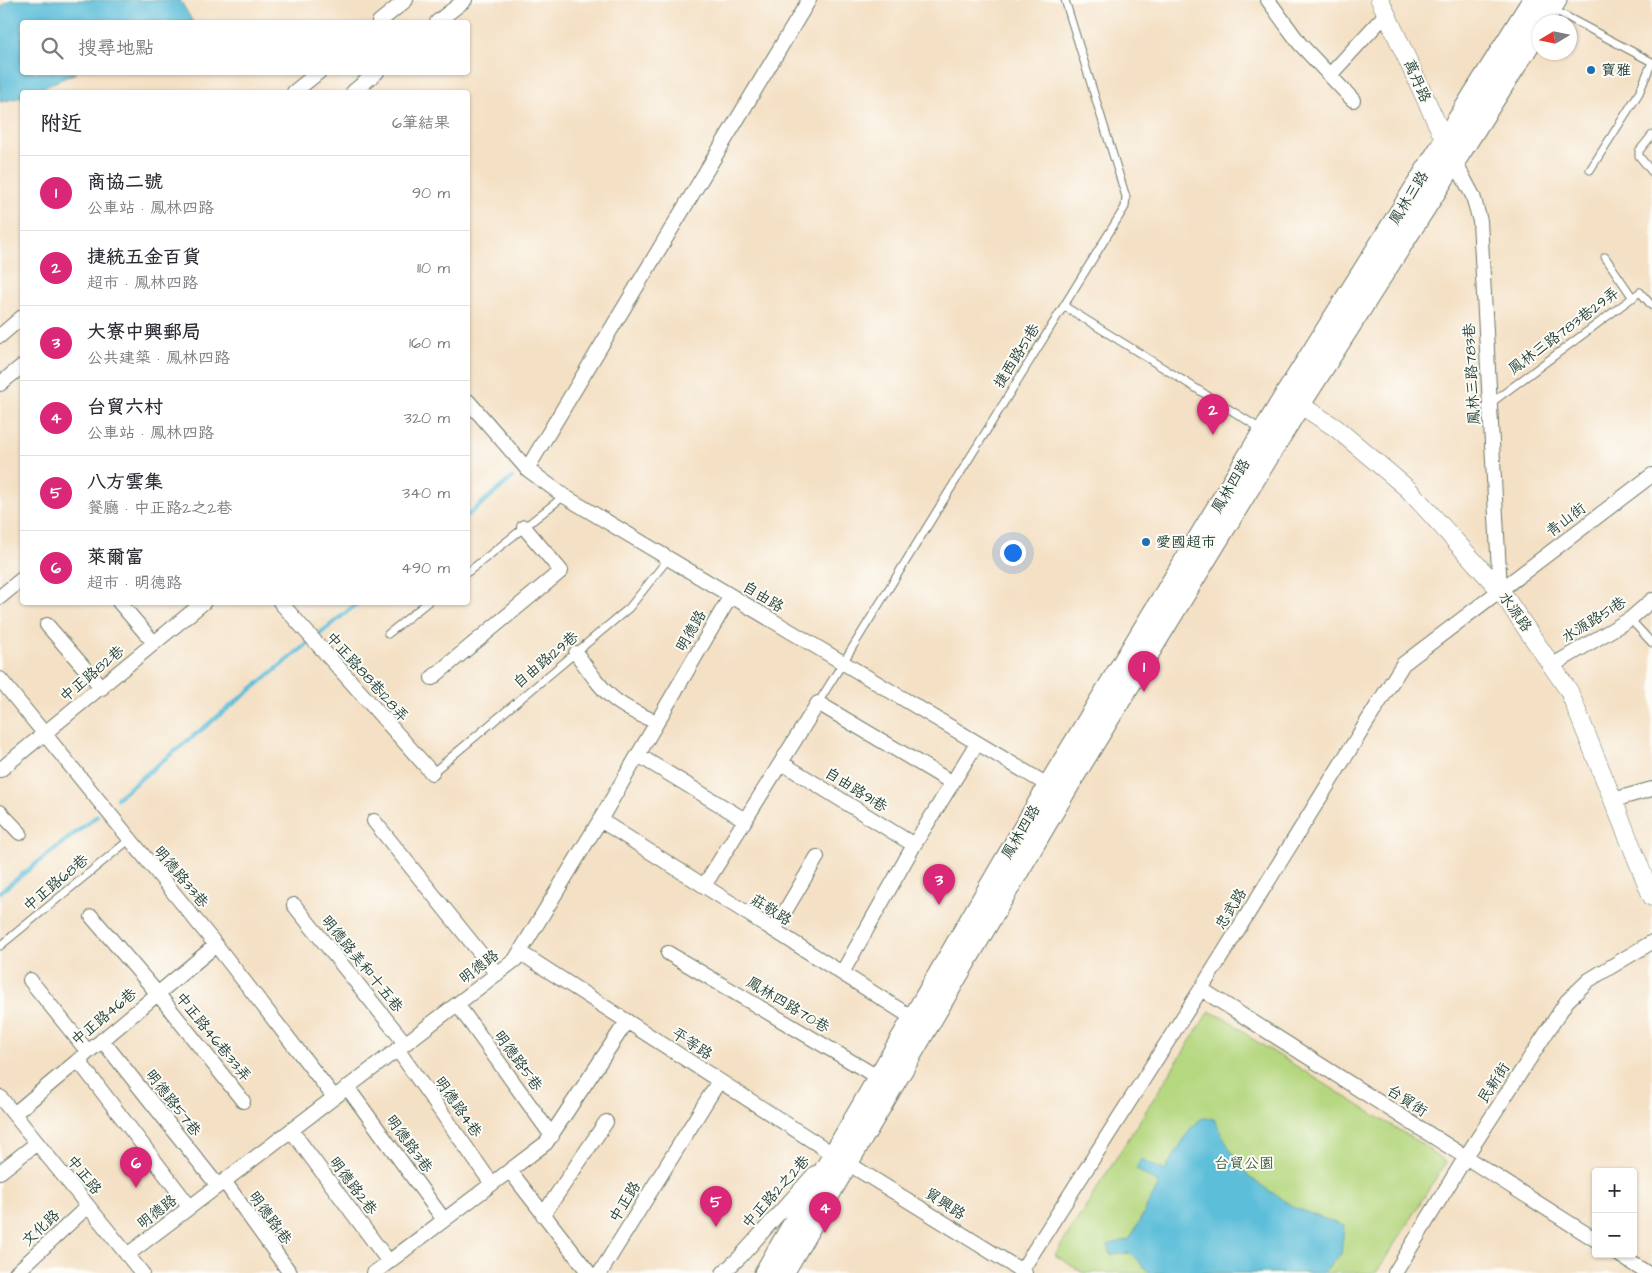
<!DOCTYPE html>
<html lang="zh-TW">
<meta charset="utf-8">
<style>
:root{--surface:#fff;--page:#f2f2f3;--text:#2b2b33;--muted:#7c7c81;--line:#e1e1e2;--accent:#db2777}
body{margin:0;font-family:"Architects Daughter","LXGW WenKai TC",sans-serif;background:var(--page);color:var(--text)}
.controls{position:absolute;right:15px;bottom:15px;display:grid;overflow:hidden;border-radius:5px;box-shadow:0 1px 4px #0004}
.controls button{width:45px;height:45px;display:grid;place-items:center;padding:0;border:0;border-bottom:1px solid var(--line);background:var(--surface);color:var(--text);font:25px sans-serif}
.compass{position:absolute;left:1532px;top:15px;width:45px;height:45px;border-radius:50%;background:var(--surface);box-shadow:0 1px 4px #0004;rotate:260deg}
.you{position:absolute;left:1012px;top:552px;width:18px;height:18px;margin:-12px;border:4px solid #fff;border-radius:50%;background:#1a73e8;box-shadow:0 0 0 8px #1a73e833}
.badge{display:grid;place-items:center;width:32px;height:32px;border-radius:50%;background:var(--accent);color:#fff;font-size:16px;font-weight:700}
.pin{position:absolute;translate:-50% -41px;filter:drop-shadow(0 1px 2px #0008)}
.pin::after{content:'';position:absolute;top:26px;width:18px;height:15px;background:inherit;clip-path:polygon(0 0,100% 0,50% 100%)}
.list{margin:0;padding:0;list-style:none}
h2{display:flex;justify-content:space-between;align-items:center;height:65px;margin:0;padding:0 20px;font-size:21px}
h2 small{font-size:16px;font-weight:400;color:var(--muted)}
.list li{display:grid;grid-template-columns:32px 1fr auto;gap:15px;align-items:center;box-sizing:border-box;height:75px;padding:0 20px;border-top:1px solid var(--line)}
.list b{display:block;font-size:19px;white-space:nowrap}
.list p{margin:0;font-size:16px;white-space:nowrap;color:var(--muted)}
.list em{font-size:16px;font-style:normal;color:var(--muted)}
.icon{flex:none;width:28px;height:28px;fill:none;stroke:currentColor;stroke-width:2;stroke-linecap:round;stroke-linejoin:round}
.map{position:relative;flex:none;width:1652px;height:1273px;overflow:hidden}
.search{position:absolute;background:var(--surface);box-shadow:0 1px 4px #0004;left:20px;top:20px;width:450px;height:55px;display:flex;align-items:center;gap:12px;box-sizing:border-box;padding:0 18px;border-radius:5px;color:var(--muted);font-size:19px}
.panel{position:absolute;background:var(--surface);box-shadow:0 1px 4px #0004;left:20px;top:90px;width:450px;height:515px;border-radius:5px}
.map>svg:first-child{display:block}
</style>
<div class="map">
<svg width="1652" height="1273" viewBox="0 0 1652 1273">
<rect width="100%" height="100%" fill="#fdfcf7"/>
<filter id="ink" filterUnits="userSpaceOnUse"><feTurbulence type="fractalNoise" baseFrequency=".02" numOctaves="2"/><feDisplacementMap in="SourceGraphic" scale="10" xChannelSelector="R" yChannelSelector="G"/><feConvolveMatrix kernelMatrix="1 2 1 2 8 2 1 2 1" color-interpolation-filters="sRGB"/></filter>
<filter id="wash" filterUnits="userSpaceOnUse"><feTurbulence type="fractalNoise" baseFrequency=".0096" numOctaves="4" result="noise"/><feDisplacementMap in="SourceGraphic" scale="20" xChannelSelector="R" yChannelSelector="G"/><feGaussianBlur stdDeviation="1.12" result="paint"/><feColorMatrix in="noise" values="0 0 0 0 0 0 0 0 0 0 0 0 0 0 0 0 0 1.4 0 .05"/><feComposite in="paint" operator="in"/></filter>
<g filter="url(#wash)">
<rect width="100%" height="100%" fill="#f4e0c4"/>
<!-- green -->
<path fill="#b5d77f" stroke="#6a8a5a" d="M 1209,1011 L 1233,1023 L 1251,1038 L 1431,1150 L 1430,1152 L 1446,1162 L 1376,1273 L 1083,1273 L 1055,1255 Z"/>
<!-- water -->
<path fill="#5bbed9" stroke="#3d7e86" d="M 10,0 L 180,0 L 193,22 L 22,22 L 22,72 L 76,73 L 32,92 L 22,92 L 22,97 L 0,102 L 0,8 Z
M 1202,1118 L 1214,1119 L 1228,1146 L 1249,1177 L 1295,1208 L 1344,1226 L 1341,1254 L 1323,1273 L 1150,1273 L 1130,1253 L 1111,1255 L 1108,1245 L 1130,1239 L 1159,1184 L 1136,1169 L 1141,1159 L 1165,1171 L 1190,1129 Z"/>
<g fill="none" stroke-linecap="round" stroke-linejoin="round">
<!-- stream -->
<path stroke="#5bbed9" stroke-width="4.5" d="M 468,515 L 512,478
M 117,798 L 359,602
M 0,892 L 97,816"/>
</g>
</g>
<g filter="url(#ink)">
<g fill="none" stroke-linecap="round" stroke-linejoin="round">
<!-- service casing -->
<g stroke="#6a7666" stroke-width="9">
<path id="service" d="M 1554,10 L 1652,62
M 1652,135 L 1639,151 L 1639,156 L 1652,172
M 1590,170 L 1639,93 L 1652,62
M 1605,257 L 1633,298
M 1064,306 L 1261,429
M 1491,403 L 1640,292 L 1652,306
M 468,572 L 564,496
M 1630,619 L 1652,643
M 388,634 L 428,602
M 818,703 L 1125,207 L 1126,197 L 1065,0
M 432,773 L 629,608 L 668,559
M 0,946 L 129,840"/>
</g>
<!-- minor casing -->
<g stroke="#6a7666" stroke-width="16">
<path id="minor" d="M 1268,0 L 1300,44 L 1353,100
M 379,22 L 406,0
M 437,22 L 465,0
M 1330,75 L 1386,14
M 294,92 L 319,72
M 353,92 L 377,72
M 1455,162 L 1473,196 L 1480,221 L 1500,590
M 0,336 L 22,317
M 0,384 L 22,366
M 468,401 L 527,469 L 564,496 L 1056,790
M 527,469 L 809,0
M 0,597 L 22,579
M 119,602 L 154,643
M 280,602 L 432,773
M 47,625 L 102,688
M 576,653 C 604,692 611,704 657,722
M 1553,665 L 1630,619 L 1652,600
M 432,678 L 561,571 L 524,527
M 0,679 L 216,945 L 334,1097
M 638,755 L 745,820
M 782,763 L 914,845
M 0,770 L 204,602
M 1613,800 L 1652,789
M 0,812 L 20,833
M 600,820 L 919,1022
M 374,821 L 497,974
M 704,886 L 818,703 L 951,782
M 294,905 L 405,1043
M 92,917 L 158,994 L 243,1101
M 774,930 L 817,857
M 521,953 L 833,1154 L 1025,1273
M 668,953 L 884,1081
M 842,973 L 914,845 L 977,743
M 30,980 L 88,1052
M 1201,989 L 1596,1240
M 457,1004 L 552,1136
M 102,1040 L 218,1186
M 397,1049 L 492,1184
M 78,1060 L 190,1207
M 347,1087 L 444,1220
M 0,1097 L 142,1273
M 14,1114 L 216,945
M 291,1130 L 389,1262
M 510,1171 L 589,1273
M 0,1172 L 37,1143
M 224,1181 L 290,1273
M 543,1215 L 606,1122
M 1618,1254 L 1647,1273
M 127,1255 L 515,960 L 600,820 L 730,597
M 16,1273 L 88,1206
M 374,1273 L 546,1143 L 627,1021
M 600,1273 L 719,1081
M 723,1273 L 740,1257 L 815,1173
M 1020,1273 L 1201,989 L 1403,664 L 1652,475
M 1395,1273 L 1465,1158 L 1567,1001 L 1589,980 L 1652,942"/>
</g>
<!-- tertiary casing -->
<g stroke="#6a7666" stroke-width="19">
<path id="tertiary" d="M 1380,0 L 1450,152
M 1288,397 L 1336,428 L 1408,489 L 1500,590 L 1569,691 L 1652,897"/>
</g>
<!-- primary casing -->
<g stroke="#6a7666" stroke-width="23">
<path id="primary" d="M 1542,22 L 1556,0
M 765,1273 L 1049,785 L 1285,396 L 1533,0
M 783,1273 L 1075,774 L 1300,404 L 1540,27"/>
</g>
<!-- service -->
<use href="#service" stroke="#fff" stroke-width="7"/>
<!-- minor -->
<use href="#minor" stroke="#fff" stroke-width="14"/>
<!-- tertiary -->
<use href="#tertiary" stroke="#fff" stroke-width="18"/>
<!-- primary -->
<use href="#primary" stroke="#fff" stroke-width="21"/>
</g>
</g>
<!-- markers -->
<g fill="#1f6fb2" stroke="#fdfcf7" stroke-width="2">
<circle cx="1591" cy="70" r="5"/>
<circle cx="1146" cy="542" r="5"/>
</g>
<g text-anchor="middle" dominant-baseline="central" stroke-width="4" stroke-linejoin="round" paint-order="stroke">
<!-- poi labels -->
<g font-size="15" fill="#1f3d34" stroke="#fdfcf7" text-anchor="start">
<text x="1601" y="70">寶雅</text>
<text x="1156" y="542">愛國超市</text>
</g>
<!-- street labels -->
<g font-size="15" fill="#1f3d34" stroke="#fdfcf7">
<text transform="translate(1417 81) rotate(66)">萬丹路</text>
<text transform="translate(1409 198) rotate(-58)">鳳林三路</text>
<text transform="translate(1564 331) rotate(-37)">鳳林三路783巷29弄</text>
<text transform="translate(1017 356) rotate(-58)">捷西路51巷</text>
<text transform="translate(1472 374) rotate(-93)">鳳林三路783巷</text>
<text transform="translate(1231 486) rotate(-59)">鳳林四路</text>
<text transform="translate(1566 520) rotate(-37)">青山街</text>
<text transform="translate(763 597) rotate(31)">自由路</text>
<text transform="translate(1515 612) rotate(54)">水源路</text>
<text transform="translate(1594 620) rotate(-32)">水源路51巷</text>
<text transform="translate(691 631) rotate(-60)">明德路</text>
<text transform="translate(546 660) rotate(-40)">自由路129巷</text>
<text transform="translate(92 674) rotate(-40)">中正路82巷</text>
<text transform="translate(367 677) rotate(48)">中正路88巷128弄</text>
<text transform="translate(856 790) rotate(32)">自由路91巷</text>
<text transform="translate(1021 832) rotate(-59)">鳳林四路</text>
<text transform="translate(181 877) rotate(50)">明德路33巷</text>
<text transform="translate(56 883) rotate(-40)">中正路68巷</text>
<text transform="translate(1231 909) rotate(-58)">忠武路</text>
<text transform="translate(771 910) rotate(32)">莊敬路</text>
<text transform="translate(362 964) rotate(51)">明德路美和十五巷</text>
<text transform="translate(479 967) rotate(-37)">明德路</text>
<text transform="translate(788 1005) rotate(31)">鳳林四路70巷</text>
<text transform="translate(104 1017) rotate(-40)">中正路46巷</text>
<text transform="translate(213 1037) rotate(51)">中正路46巷33弄</text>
<text transform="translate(692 1044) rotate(33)">平等路</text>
<text transform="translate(518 1061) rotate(54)">明德路5巷</text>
<text transform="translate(1494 1083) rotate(-57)">民新街</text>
<text transform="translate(1407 1101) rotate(33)">台貿街</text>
<text transform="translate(173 1103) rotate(52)">明德路57巷</text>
<text transform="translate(458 1107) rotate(55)">明德路4巷</text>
<text transform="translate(409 1144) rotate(54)">明德路3巷</text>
<text transform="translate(84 1175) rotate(51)">中正路</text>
<text transform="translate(353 1186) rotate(53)">明德路2巷</text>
<text transform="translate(776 1192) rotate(-48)">中正路2之2巷</text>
<text transform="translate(625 1202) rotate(-58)">中正路</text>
<text transform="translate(945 1204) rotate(33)">貿興路</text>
<text transform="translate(157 1212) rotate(-37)">明德路</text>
<text transform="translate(270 1218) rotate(54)">明德路1巷</text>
<text transform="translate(41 1228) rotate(-43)">文化路</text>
</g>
<!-- park labels -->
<g font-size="15" fill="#3d5c43" stroke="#fdfcf7">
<text x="1244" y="1163">台貿公園</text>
</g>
</g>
</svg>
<div class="controls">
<button>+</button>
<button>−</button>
</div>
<svg class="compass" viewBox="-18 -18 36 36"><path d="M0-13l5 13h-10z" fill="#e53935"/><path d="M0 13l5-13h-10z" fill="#7c7c81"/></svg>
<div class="you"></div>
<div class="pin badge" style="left:1144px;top:692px">1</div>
<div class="pin badge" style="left:1213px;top:435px">2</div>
<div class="pin badge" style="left:939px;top:905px">3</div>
<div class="pin badge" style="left:825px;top:1233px">4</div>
<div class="pin badge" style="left:716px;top:1227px">5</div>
<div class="pin badge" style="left:136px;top:1188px">6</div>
<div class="search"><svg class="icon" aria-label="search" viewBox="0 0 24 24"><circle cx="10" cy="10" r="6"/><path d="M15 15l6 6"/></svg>搜尋地點</div>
<section class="panel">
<h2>附近<small>6筆結果</small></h2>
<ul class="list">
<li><span class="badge">1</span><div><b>商協二號</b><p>公車站 · 鳳林四路</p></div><em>90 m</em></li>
<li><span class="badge">2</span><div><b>捷統五金百貨</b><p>超市 · 鳳林四路</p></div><em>110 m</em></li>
<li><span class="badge">3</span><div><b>大寮中興郵局</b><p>公共建築 · 鳳林四路</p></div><em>160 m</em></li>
<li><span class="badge">4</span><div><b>台貿六村</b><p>公車站 · 鳳林四路</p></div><em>320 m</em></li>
<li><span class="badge">5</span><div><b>八方雲集</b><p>餐廳 · 中正路2之2巷</p></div><em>340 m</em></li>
<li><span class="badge">6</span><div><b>萊爾富</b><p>超市 · 明德路</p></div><em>490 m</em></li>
</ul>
</section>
</div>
